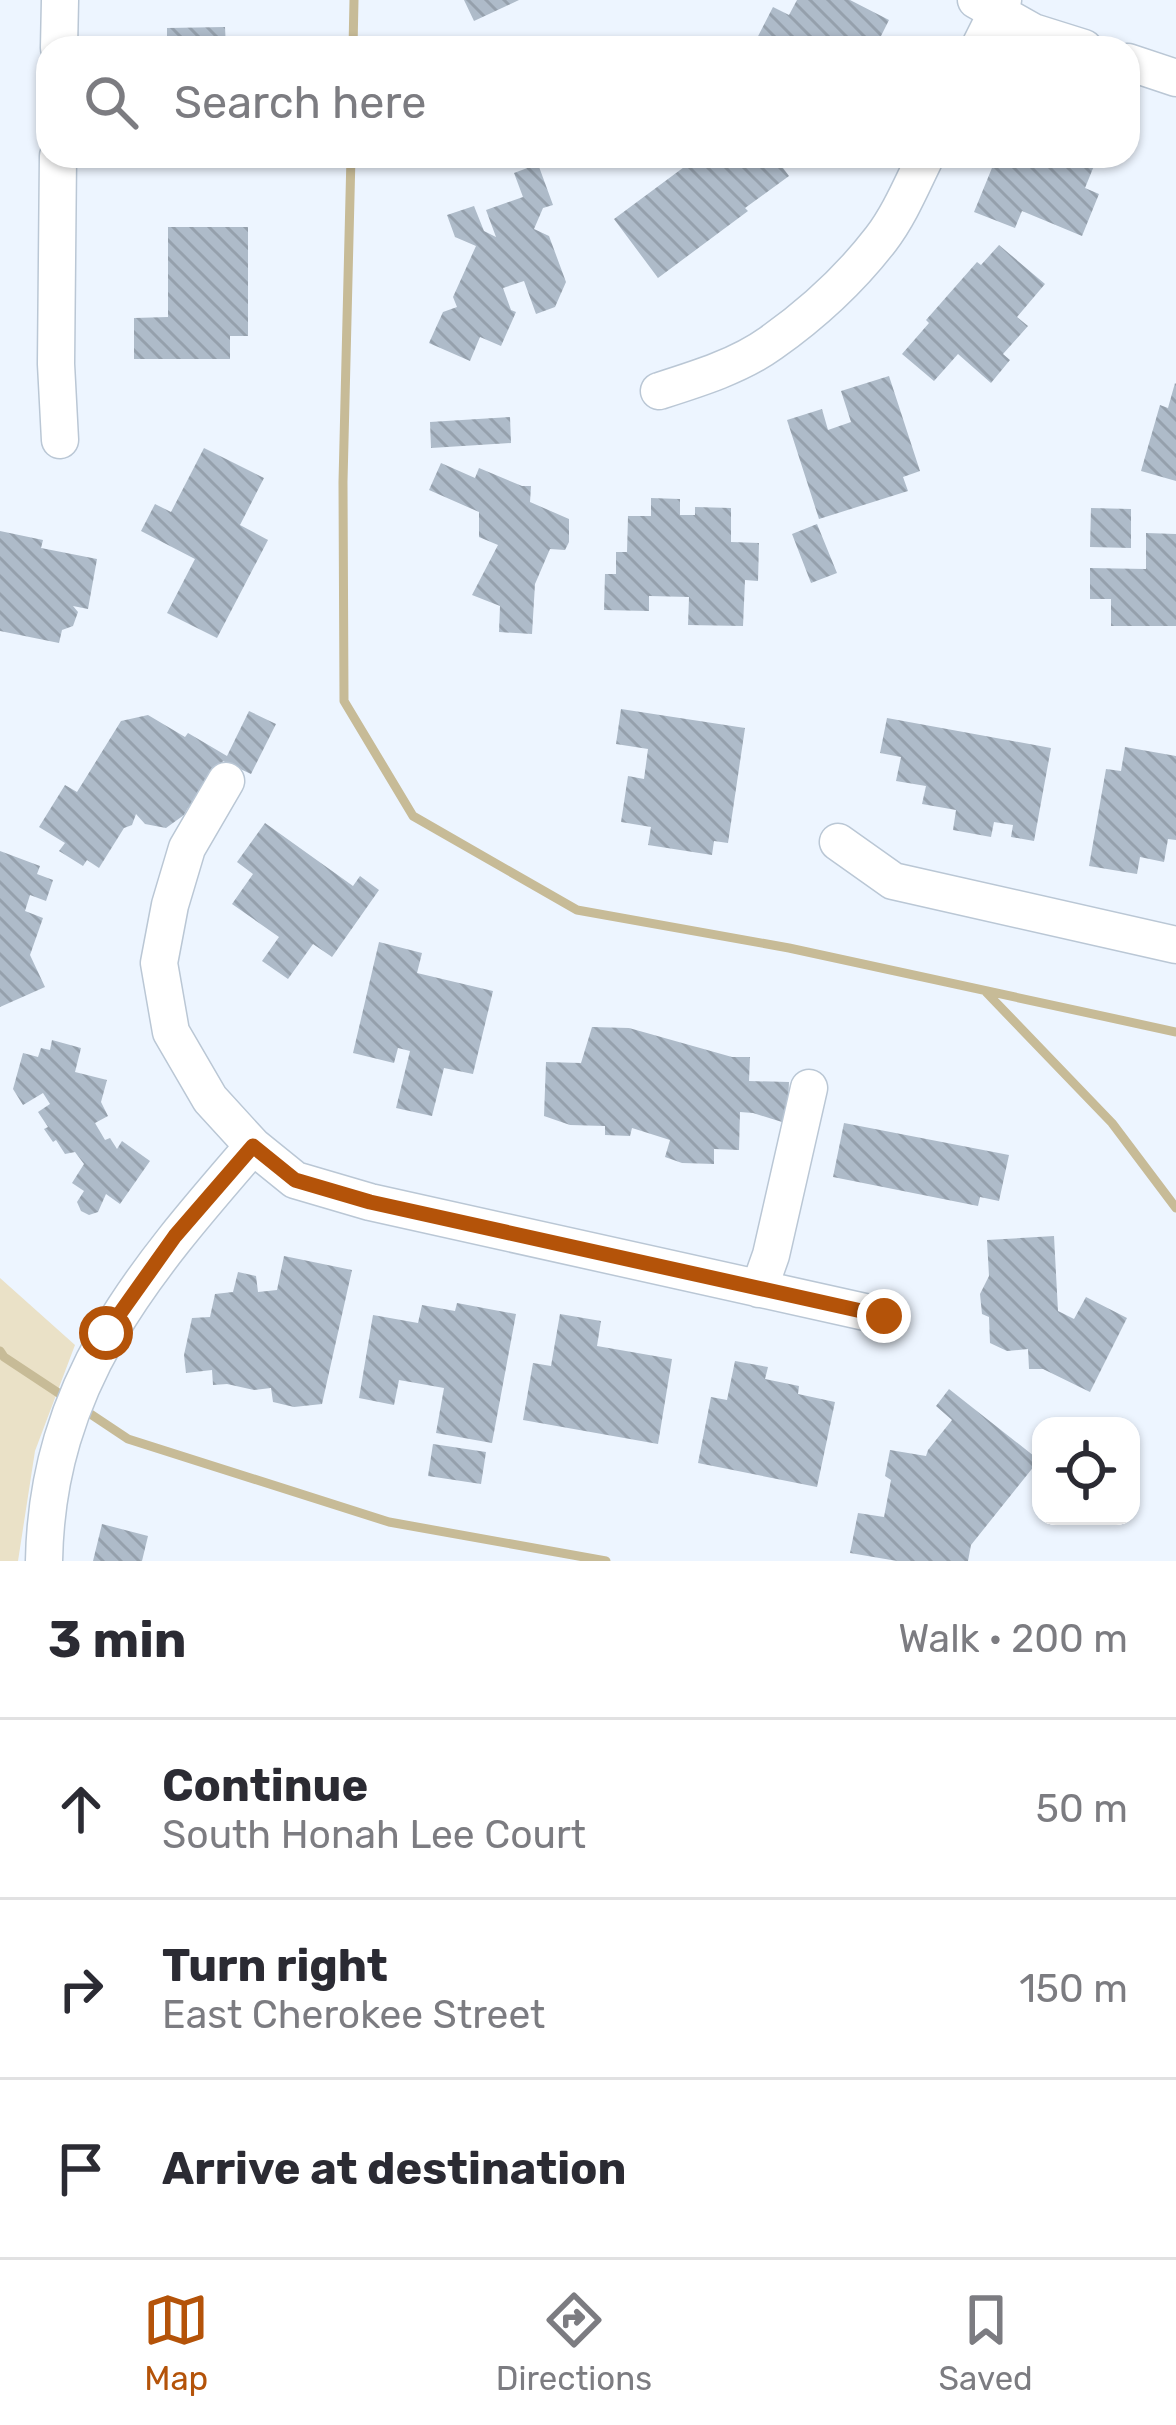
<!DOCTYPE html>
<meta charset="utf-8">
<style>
:root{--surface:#fff;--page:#f7f7f7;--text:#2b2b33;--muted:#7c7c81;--line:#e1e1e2;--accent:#b45309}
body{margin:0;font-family:Rubik,sans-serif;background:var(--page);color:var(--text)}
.controls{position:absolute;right:36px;bottom:36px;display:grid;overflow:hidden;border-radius:24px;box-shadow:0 3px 9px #0004}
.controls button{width:108px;height:108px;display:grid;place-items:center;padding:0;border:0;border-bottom:3px solid var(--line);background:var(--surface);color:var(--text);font:60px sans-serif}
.stop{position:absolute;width:36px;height:36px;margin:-27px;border:9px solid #b45309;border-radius:50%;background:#fff}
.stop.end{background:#b45309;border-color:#fff;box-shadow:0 3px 12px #0008}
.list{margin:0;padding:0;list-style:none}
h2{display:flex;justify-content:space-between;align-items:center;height:156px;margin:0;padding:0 48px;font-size:51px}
h2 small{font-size:39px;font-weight:400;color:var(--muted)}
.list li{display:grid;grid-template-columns:78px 1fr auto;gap:36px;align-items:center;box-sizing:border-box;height:180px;padding:0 48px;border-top:3px solid var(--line)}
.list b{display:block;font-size:45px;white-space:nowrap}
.list p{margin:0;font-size:39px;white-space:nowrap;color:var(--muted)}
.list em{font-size:39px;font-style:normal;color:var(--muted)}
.icon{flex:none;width:66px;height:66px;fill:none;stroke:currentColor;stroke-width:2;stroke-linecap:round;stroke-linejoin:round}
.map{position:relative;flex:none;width:1176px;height:1561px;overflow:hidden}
.search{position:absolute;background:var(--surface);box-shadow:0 3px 9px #0004;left:36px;right:36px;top:36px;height:132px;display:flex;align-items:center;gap:30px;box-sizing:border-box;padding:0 42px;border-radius:36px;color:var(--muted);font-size:45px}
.sheet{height:696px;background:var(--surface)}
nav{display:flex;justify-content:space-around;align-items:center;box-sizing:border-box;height:168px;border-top:3px solid var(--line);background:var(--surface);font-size:33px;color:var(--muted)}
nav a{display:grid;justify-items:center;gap:6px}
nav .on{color:var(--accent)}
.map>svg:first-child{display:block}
</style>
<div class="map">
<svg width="1176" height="1561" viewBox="0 0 1176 1561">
<defs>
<pattern id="building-back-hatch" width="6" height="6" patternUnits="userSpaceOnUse" patternTransform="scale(3)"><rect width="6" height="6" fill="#aebbc9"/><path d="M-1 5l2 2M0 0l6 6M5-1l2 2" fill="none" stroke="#95a0ac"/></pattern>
</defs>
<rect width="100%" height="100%" fill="#edf5ff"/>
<!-- green -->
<path fill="#eae1c7" d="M 0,1278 L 75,1345 L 35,1451 L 18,1561 L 0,1561 Z"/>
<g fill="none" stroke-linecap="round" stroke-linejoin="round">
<!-- stream -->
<path stroke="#c7bb97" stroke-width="9" d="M 353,48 L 354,0
M 351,156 L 343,482 L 344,701 L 413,816 L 577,910 L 789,948 L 1176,1032
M 985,991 L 1112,1123 L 1176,1208
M 0,1351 L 4,1357 L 69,1400
M 83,1409 L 128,1439 L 389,1522 L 606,1561"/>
</g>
<!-- building -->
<path fill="url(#building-back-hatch)" d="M 464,0 L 519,0 L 474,21 Z
M 797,0 L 850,0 L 889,20 L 875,48 L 752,48 L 773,7 L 789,15 Z
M 225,27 L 226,48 L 167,48 L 167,28 Z
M 699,156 L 774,156 L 789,176 L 745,208 L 748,211 L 658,278 L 614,219 Z
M 1018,156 L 1098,156 L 1085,188 L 1099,194 L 1082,236 L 1022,211 L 1015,228 L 974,212 L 996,158 L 1014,166 Z
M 538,164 L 553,205 L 543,208 L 534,229 L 549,236 L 566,282 L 555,307 L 536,314 L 524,281 L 503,288 L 511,310 L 516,312 L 501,346 L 480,337 L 470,361 L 429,343 L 443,312 L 457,307 L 453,297 L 476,246 L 455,237 L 447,215 L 474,206 L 484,231 L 496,237 L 486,210 L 523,197 L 514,173 Z
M 168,227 L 248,227 L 248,336 L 230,336 L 230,359 L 134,359 L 134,318 L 168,317 Z
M 999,245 L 1045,284 L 1017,317 L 1028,326 L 1003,354 L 1010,360 L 991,383 L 958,354 L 934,381 L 902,354 L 929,323 L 926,320 L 977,262 L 981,265 Z
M 889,376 L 920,471 L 903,477 L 908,491 L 819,519 L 787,420 L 822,409 L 828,430 L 851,422 L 841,391 Z
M 1175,383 L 1176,384 L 1176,481 L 1141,471 L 1160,405 L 1168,408 Z
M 510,417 L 511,443 L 431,448 L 430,422 Z
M 204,448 L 264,478 L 240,525 L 268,540 L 217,638 L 167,613 L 195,559 L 141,531 L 155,504 L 171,512 Z
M 441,463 L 475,478 L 479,468 L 522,486 L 531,486 L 530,502 L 569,519 L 569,542 L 565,550 L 550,549 L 535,584 L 532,634 L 499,632 L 500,606 L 472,595 L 498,545 L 479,537 L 479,512 L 429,490 Z
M 651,498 L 680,499 L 680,515 L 695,515 L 695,507 L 731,508 L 731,542 L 759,543 L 758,581 L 745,580 L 743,626 L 688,625 L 689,597 L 649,596 L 649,611 L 604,610 L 605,574 L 616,574 L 616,552 L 627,552 L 628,516 L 651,516 Z
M 1091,508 L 1131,509 L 1131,548 L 1090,547 Z
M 817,524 L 837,573 L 811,583 L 792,534 Z
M 0,531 L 43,540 L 41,548 L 97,559 L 88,609 L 73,606 L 78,612 L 73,626 L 62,630 L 59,643 L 0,631 Z
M 1146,533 L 1176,534 L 1176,626 L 1111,626 L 1111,599 L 1090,599 L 1090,568 L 1146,569 Z
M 621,709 L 745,728 L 728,843 L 714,841 L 712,855 L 648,845 L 651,827 L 621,822 L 628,776 L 644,779 L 648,749 L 616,744 Z
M 249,711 L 276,724 L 251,774 L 223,761 L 194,811 L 188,808 L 184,815 L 166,828 L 145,824 L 136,814 L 132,825 L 124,828 L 99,868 L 87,860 L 83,866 L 59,851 L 65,843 L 39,827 L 65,785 L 77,792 L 121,721 L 148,715 L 185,737 L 188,733 L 227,756 Z
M 887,718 L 1051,748 L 1034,841 L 1011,837 L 1013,825 L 994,822 L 991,837 L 953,830 L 956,810 L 922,804 L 926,786 L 896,781 L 901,757 L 880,753 Z
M 1125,747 L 1176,756 L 1176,840 L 1168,839 L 1164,862 L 1140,857 L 1137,874 L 1089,866 L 1106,769 L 1121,771 Z
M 265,823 L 353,886 L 360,876 L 379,890 L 332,957 L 313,944 L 288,979 L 262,961 L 279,937 L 232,904 L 253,874 L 237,862 Z
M 0,851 L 40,866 L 37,874 L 53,880 L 46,901 L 30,895 L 25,911 L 43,918 L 30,955 L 45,987 L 0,1007 Z
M 379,942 L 422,953 L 417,973 L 493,991 L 473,1074 L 444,1068 L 432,1116 L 396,1108 L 410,1051 L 398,1048 L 394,1063 L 353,1053 Z
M 592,1027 L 629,1028 L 732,1057 L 750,1057 L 749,1081 L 789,1082 L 788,1104 L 782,1122 L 753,1113 L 740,1112 L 739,1150 L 714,1149 L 714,1164 L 682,1163 L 665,1157 L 670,1140 L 632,1128 L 630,1136 L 605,1135 L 605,1126 L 570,1125 L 544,1116 L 546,1062 L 581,1063 Z
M 52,1040 L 81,1048 L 75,1072 L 107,1080 L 101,1102 L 108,1116 L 95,1123 L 105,1140 L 110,1138 L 117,1149 L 122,1141 L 150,1161 L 120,1204 L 106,1194 L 98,1212 L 89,1215 L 81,1211 L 77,1202 L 84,1191 L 72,1183 L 84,1164 L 75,1152 L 65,1154 L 56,1140 L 53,1142 L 44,1129 L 48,1127 L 38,1112 L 50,1104 L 43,1093 L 23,1105 L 13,1089 L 23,1053 L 38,1057 L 41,1048 L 50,1050 Z
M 844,1123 L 1009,1155 L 999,1201 L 980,1197 L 978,1206 L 833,1177 Z
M 1054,1236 L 1058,1311 L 1074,1319 L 1086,1297 L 1127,1318 L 1090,1392 L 1043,1369 L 1029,1369 L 1028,1349 L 1007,1351 L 990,1343 L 989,1317 L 982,1314 L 980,1294 L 989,1276 L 987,1240 Z
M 284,1256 L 352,1270 L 322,1404 L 294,1407 L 273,1402 L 271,1388 L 254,1390 L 227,1384 L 213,1385 L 212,1370 L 186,1373 L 184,1355 L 192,1318 L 210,1317 L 215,1294 L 233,1292 L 238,1272 L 256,1276 L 258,1292 L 277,1290 Z
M 457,1303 L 516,1314 L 492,1443 L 436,1433 L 444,1388 L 399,1380 L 394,1405 L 359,1398 L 373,1315 L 418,1323 L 422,1305 L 455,1311 Z
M 560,1314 L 601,1321 L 597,1346 L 672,1359 L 658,1444 L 523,1420 L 533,1363 L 551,1366 Z
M 735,1361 L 768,1367 L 765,1379 L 799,1386 L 798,1394 L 835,1402 L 817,1487 L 698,1463 L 711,1397 L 727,1400 Z
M 949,1389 L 1039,1460 L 971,1545 L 968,1561 L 897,1561 L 850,1553 L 858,1513 L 884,1517 L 891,1480 L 885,1476 L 890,1450 L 926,1456 L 928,1450 L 952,1420 L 936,1406 Z
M 433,1444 L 486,1452 L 481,1484 L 428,1476 Z
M 102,1524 L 148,1536 L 142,1561 L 93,1561 Z"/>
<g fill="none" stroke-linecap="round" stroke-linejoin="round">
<!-- minor casing -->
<g stroke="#bac7d5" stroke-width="39">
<path id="minor" d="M 976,0 L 1033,32 L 1084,48
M 59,48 L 60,0
M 979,48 L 1003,0
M 1128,62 L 1176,78
M 58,156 L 56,364 L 60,440
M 659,391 C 697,379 739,366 771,343 C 812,314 851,278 881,239 C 900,214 912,184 926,156
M 226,781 L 187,848 L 170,905 L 159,963 L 171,1032 L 210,1099 L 253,1146 L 295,1180 L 370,1202 L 883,1316
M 838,842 L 893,881 L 1176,945
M 759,1289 L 771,1255 L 809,1088
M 44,1561 C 47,1383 143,1273 253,1146"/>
</g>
<!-- minor -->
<use href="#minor" stroke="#fff" stroke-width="36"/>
</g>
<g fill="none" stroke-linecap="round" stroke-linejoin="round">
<!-- route -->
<path stroke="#b45309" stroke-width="15" d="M 106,1333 L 175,1236 L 253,1146 L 295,1180 L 370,1202 L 884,1316"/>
</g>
</svg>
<div class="controls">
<button><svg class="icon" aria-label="locate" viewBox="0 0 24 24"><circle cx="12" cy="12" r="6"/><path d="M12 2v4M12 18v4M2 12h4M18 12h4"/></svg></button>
</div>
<div class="stop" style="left:106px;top:1333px"></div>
<div class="stop end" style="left:884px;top:1316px"></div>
<div class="search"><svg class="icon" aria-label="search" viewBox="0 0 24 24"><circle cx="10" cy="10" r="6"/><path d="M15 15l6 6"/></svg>Search here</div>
</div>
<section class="sheet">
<h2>3 min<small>Walk · 200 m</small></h2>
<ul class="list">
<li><svg class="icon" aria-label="ahead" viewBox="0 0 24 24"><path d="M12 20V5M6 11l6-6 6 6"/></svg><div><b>Continue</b><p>South Honah Lee Court</p></div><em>50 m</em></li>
<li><svg class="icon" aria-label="right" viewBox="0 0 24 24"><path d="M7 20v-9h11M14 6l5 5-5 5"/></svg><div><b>Turn right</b><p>East Cherokee Street</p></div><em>150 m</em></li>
<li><svg class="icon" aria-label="arrive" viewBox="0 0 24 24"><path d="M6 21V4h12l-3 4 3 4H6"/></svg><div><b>Arrive at destination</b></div></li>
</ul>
</section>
<nav>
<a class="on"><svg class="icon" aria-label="map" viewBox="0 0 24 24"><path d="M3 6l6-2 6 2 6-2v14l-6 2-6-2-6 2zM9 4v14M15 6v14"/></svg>Map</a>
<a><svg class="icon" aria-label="directions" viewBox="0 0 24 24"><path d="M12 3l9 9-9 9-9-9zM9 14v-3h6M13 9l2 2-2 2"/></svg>Directions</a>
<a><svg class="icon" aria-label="saved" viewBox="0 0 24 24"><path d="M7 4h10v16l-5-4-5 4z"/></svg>Saved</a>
</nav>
